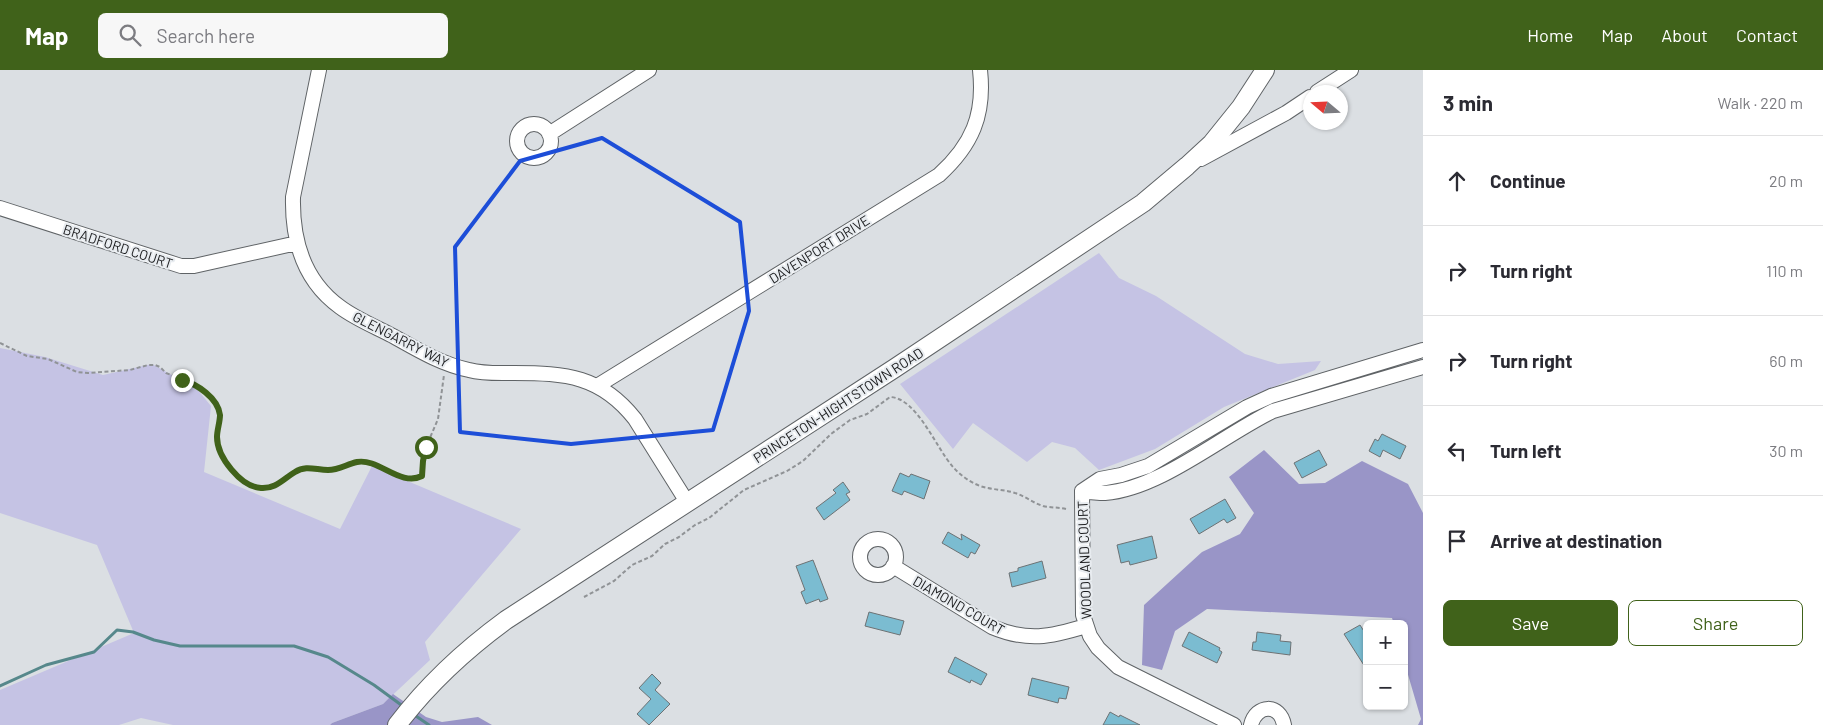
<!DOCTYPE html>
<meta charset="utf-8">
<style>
:root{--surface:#fff;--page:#f7f7f7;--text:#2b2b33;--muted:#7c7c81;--line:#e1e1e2;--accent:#40621a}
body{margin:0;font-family:Barlow,sans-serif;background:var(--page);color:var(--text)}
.controls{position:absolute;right:15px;bottom:15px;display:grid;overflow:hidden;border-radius:8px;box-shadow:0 1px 4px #0004}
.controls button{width:45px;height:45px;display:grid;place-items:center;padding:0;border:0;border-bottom:1px solid var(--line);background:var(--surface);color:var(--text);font:25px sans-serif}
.compass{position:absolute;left:1303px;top:15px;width:45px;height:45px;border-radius:50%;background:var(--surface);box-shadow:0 1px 4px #0004;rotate:289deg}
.stop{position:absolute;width:15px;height:15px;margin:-11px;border:4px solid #40621a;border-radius:50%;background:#fff}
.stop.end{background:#40621a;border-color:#fff;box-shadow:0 1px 5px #0008}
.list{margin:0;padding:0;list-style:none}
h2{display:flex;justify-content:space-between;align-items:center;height:65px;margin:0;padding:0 20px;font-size:21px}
h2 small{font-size:16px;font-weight:400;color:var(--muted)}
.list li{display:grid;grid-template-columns:32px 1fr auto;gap:15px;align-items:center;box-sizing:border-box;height:90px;padding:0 20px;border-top:1px solid var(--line)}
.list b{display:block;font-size:19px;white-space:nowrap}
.list em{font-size:16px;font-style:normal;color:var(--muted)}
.actions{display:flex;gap:10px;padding:15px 20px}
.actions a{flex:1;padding:11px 0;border:1px solid var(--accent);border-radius:8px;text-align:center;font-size:18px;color:var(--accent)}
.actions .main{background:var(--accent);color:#fff}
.icon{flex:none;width:28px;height:28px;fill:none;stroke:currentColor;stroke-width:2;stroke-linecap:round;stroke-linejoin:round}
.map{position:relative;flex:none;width:1423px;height:655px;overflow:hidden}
header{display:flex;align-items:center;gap:30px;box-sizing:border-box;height:70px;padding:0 25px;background:var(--accent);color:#fff}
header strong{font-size:24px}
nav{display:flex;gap:28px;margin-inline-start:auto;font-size:18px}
.search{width:350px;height:45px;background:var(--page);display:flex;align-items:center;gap:12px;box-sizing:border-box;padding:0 18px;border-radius:8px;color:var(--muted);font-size:19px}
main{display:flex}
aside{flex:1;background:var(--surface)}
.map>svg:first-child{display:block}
</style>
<header>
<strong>Map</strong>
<div class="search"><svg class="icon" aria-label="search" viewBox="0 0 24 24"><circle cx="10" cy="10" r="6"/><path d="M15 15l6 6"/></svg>Search here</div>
<nav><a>Home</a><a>Map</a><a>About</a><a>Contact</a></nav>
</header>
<main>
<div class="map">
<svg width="1423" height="655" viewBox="0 0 1423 655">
<rect width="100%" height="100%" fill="#dbdfe3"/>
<!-- green -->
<path fill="#c5c3e4" d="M 1099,183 L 1119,208 L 1156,226 L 1245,284 L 1278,294 L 1321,291 L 1315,300 L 1224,337 L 1155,379 L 1099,400 L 1075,378 L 1052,372 L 1027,392 L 973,353 L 953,379 L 900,314 Z
M 0,278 L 45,287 L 103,305 L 152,294 L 197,319 L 211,336 L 204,402 L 340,459 L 372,396 L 521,459 L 425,572 L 430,590 L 383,634 L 332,653 L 330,655 L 173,655 L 141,648 L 119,655 L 0,655 L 0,620 L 134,563 L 97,475 L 0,443 Z"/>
<!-- forest -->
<path fill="#9995c7" d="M 1264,380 L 1299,414 L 1325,413 L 1362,391 L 1408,414 L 1423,443 L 1423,655 L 1418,655 L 1421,649 L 1404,591 L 1404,554 L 1394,554 L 1392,548 L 1207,539 L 1175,561 L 1162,600 L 1142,595 L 1144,535 L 1202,482 L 1240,464 L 1254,443 L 1229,407 Z
M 393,624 L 426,647 L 442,652 L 478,647 L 492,655 L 330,655 L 332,653 L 383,634 Z"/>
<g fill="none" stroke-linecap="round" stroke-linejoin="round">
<!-- stream -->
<path stroke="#56888b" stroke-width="3" d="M 0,616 L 46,595 L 94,582 L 117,560 L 133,562 L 154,570 L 180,576 L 294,576 L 328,587 L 374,615 L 404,637
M 413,644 L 429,655"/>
</g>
<!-- building -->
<path fill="#7bbcd1" stroke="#6d7274" d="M 1382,364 L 1406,376 L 1400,389 L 1383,380 L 1380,387 L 1369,381 L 1375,369 L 1378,371 Z
M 1319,380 L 1327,395 L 1302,408 L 1294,393 Z
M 900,403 L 909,407 L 911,404 L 930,411 L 924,429 L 904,421 L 902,425 L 892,421 Z
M 843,412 L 850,422 L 846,424 L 850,430 L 824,450 L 816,438 L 836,423 L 833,420 Z
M 1225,429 L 1236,448 L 1227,453 L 1224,449 L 1199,464 L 1190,449 Z
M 948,462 L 962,470 L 961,464 L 980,475 L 975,484 L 971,482 L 968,488 L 942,473 Z
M 1152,466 L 1157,488 L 1130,495 L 1129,491 L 1121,493 L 1117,475 Z
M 813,490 L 828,529 L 820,532 L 819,529 L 806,534 L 801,522 L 805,520 L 796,496 Z
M 1042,491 L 1046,508 L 1012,517 L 1009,503 L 1018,501 L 1018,498 Z
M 869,542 L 904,551 L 900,565 L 865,556 Z
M 1360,555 L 1367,566 L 1367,600 L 1344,564 Z
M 1189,562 L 1220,578 L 1219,580 L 1222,582 L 1217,593 L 1182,576 Z
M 1257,562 L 1281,565 L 1280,571 L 1291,572 L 1290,585 L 1252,580 L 1253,572 L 1256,572 Z
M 955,587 L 987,604 L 981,615 L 971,610 L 970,613 L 948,602 Z
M 652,604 L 661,613 L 655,620 L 670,634 L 649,655 L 637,644 L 651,629 L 639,618 Z
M 1032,608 L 1069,617 L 1066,629 L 1059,628 L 1058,633 L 1028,625 Z
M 1110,642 L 1119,647 L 1120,645 L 1140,655 L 1103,655 Z"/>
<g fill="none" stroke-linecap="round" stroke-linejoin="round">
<!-- minor casing -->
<g stroke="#5f6366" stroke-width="16">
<path id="minor" d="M 319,0 L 293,127 C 292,170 304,211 340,237 C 356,249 376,257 393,266 C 418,280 441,294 469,300 C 484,304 499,303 514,303 C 566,303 601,306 635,349 L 687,432
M 1317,22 L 1351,0
M517 71a17 17 0 1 1 34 0a17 17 0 1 1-34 0Z
M 549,64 L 649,0
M 1201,89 L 1286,43 L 1310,27
M 0,138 L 181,196 L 194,196 L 297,173
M 597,316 L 939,105 C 972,75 985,45 980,0
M 1082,421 L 1100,409 L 1121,405 L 1148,396 L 1247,337 L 1271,326 L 1423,280
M 1082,421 C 1089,422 1097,423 1105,423 C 1160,419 1223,365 1273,341 L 1423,297
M 1082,421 L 1083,545 L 1090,566 L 1098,578 L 1118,597 L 1234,655
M860 487a18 18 0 1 1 36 0a18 18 0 1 1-36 0Z
M 893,496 L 992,557 C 1028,572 1050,567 1086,556
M 1251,655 C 1256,634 1280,633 1284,655"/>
</g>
<!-- major casing -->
<g stroke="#5f6366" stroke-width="20">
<path id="major" d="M 397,655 C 428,614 465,580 506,550 L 895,298 L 1143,133 L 1187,96 L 1212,73 L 1241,37 L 1265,0"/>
</g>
<!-- path -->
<path stroke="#909396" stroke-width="2" stroke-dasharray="4 2.5" stroke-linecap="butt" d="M 0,273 L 27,286 L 48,289 L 77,302 L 88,303 L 130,300 L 148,295 L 155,295 L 160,297 L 166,303 L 193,313 L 202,321 L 218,337 L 220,346 L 217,368 L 221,382 L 237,407 L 252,416 L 262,418 L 278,414 L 295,401 L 303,398 L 309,397 L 335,400 L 358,392 L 375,395 L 387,401 L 408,408 L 419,407 L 422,405 L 423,391 L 426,377 L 438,349 L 444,305
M 584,527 L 614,511 L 632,495 L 652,486 L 665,474 L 679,467 L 695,455 L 709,448 L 744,420 L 787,401 L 803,391 L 831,364 L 850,350 L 867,344 L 890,327 C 917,328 936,378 953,397 C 962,407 975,416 988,418 C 997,420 1006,420 1015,423 C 1025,426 1033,433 1043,436 C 1051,438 1058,437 1066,439"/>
<!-- minor -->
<use href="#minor" stroke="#fff" stroke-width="14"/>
<!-- major -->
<use href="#major" stroke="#fff" stroke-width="18"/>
</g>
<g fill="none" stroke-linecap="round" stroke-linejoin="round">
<!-- route -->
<path stroke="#40621a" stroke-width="6" d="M 182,310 C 197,314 218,328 220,345 C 220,352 217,360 217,367 C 217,387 241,417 261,418 C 276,419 283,409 295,402 C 306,395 316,400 328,400 C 339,400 347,394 357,392 C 379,388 400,417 422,406 L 423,391 L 426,377"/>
</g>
<!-- marked area -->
<path fill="none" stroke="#1d4ed8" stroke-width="4" stroke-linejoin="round" d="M 602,68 L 740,152 L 749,241 L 713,360 L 571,374 L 460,362 L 455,177 L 520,91 Z"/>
<g text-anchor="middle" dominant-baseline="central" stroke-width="4" stroke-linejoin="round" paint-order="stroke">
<!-- street labels -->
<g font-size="14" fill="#1a1b1d" stroke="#e8ecf0">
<text transform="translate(118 176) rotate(18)">BRADFORD COURT</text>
<text transform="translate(819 179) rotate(-32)">DAVENPORT DRIVE</text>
<text transform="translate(401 269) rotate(27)">GLENGARRY WAY</text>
<text transform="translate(838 335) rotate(-33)">PRINCETON-HIGHTSTOWN ROAD</text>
<text transform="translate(1084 490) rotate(-92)">WOODLAND COURT</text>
<text transform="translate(959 535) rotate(30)">DIAMOND COURT</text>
</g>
</g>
</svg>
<div class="controls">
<button>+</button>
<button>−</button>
</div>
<svg class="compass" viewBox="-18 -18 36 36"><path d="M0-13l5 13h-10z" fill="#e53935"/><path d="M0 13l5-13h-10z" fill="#7c7c81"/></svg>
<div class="stop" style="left:426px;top:377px"></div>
<div class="stop end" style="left:182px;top:310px"></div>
</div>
<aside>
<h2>3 min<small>Walk · 220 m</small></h2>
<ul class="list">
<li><svg class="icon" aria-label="ahead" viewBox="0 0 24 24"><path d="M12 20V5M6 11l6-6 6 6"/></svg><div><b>Continue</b></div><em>20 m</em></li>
<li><svg class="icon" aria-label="right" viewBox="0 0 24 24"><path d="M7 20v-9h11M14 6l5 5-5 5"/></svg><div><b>Turn right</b></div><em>110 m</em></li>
<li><svg class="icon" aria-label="right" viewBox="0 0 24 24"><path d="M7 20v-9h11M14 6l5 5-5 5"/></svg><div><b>Turn right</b></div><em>60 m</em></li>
<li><svg class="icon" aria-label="left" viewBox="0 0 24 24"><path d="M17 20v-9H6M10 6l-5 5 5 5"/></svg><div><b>Turn left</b></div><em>30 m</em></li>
<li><svg class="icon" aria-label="arrive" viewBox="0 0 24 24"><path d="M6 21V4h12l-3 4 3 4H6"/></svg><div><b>Arrive at destination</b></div></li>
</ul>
<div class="actions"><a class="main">Save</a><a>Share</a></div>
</aside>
</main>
